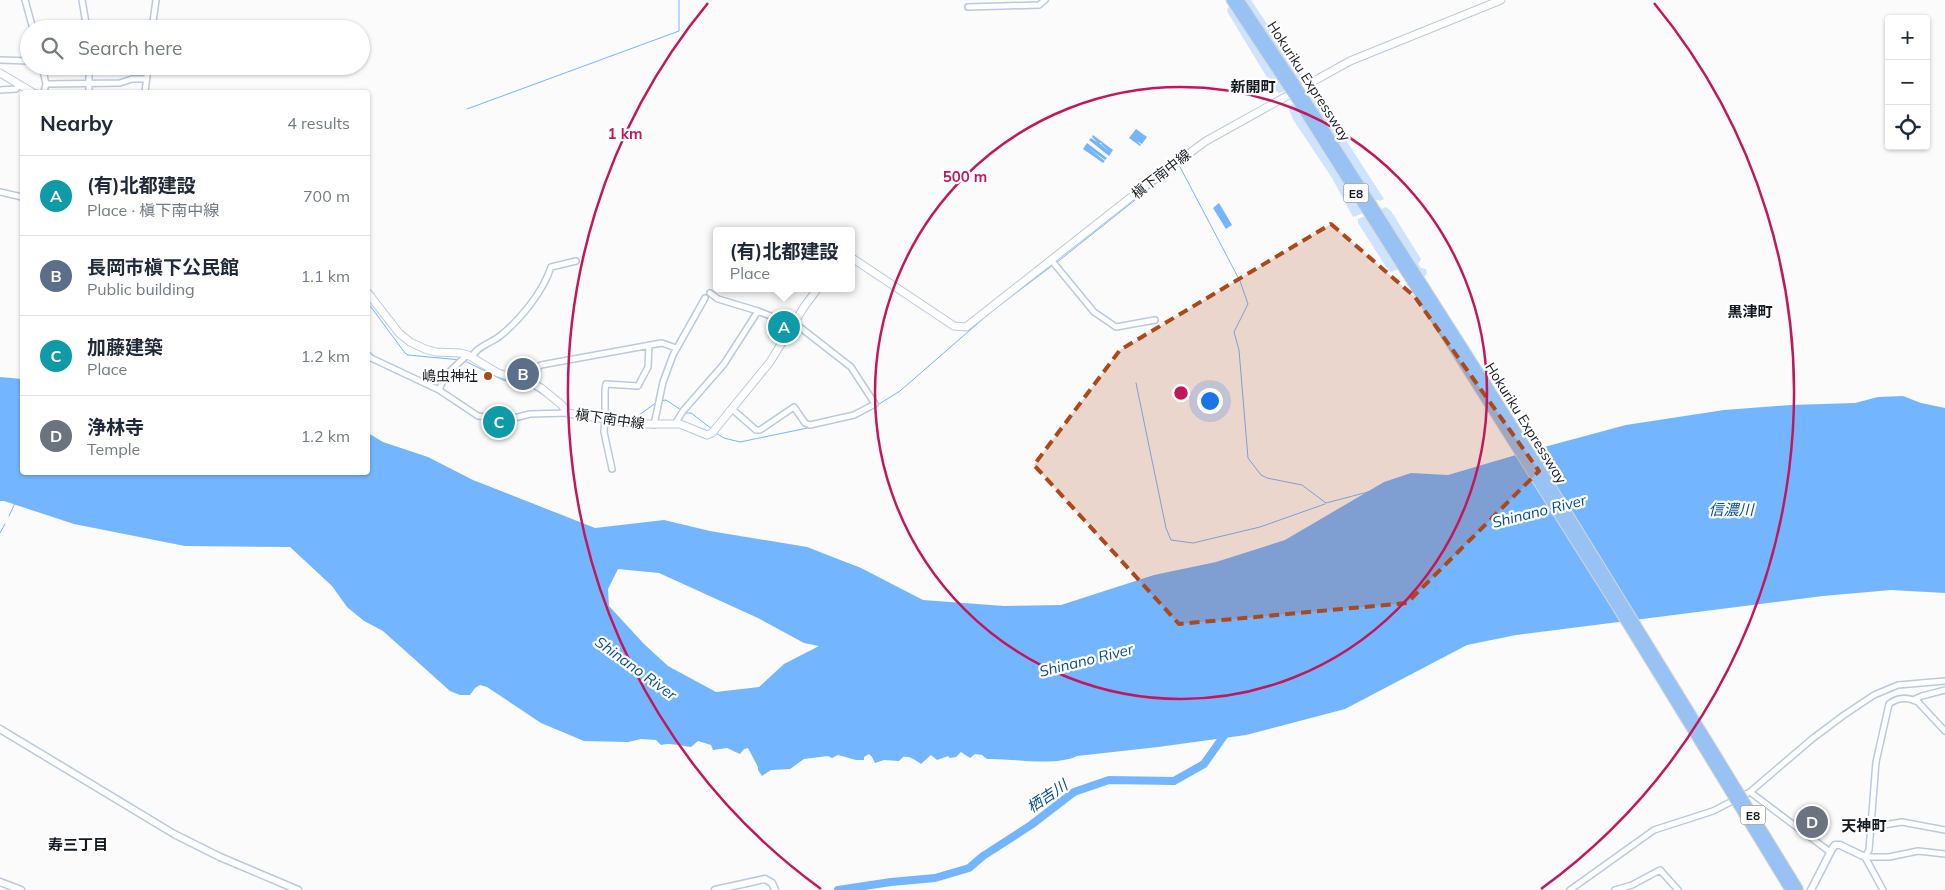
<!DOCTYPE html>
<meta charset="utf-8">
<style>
:root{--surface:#fff;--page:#f6f6f7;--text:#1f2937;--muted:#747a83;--line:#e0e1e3;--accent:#ad4818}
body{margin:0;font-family:Mulish,"Noto Sans JP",sans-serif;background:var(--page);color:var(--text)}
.controls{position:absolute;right:15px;top:15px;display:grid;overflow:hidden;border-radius:5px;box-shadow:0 1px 4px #0004}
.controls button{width:45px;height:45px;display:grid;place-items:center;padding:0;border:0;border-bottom:1px solid var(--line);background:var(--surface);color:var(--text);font:25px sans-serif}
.you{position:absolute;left:1209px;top:400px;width:18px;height:18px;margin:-12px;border:4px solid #fff;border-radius:50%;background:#1a73e8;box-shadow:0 0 0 8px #1a73e833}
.badge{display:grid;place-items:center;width:32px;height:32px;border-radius:50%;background:var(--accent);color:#fff;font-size:16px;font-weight:700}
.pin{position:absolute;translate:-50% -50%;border:2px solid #fff;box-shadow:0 1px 5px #0006}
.popup{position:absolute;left:713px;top:227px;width:142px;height:65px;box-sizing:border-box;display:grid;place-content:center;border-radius:5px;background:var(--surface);filter:drop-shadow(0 1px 4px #0005);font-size:16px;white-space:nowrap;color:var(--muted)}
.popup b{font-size:19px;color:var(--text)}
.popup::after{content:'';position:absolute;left:50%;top:100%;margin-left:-10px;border:10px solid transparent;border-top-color:var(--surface)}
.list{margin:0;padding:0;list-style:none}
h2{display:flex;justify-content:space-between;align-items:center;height:65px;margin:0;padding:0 20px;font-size:21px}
h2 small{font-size:16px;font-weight:400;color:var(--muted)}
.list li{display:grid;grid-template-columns:32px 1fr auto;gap:15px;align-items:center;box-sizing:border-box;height:80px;padding:0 20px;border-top:1px solid var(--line)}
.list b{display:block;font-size:19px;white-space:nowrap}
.list p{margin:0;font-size:16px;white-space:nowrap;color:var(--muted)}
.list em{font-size:16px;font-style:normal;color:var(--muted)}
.icon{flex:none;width:28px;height:28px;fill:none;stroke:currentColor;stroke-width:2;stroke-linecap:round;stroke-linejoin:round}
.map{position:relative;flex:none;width:1945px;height:890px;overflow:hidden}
.search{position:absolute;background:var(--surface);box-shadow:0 1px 4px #0004;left:20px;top:20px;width:350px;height:55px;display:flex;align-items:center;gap:12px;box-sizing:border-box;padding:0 18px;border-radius:28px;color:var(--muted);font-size:19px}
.panel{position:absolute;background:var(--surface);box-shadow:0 1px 4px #0004;left:20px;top:90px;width:350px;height:385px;border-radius:5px}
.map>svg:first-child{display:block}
</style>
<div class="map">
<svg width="1945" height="890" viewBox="0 0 1945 890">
<rect width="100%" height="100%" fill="#fbfbfb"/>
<!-- green -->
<path fill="#cee3fd" d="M 1243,0 L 1251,0 L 1302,76 L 1303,81 L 1298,84 Z
M 1230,5 L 1285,91 L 1279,93 L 1274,89 L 1228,13 L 1227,10 Z
M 1313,96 L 1317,97 L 1324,106 L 1384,199 L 1380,201 L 1379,200 L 1375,200 L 1308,98 Z
M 1293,104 L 1363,213 L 1353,217 L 1332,178 L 1294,121 L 1289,110 L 1291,105 Z
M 1386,207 L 1391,211 L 1421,259 L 1418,264 L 1421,268 L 1426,269 L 1427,273 L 1423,279 L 1381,209 Z
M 1365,216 L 1399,269 L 1391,272 L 1388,270 L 1358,223 L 1358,219 Z"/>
<!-- water -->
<path fill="#74b5ff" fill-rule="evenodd" d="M 1136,129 L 1147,137 L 1142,144 L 1137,141 L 1141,145 L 1140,146 L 1129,138 Z
M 1093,135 L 1113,150 L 1111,153 L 1101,144 L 1102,143 L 1099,143 L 1111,153 L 1109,156 L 1089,140 L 1091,138 L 1098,143 L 1092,137 Z
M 1087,143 L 1107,158 L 1105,160 L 1087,147 L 1105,161 L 1103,163 L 1083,149 Z
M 1219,203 L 1232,225 L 1226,229 L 1213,208 Z
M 0,377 L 22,379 L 22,472 L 368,472 L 368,433 L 383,442 L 428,457 L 473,480 L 595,528 L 664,520 L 710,531 L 807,547 L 861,568 L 923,600 L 1004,606 L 1061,605 L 1154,575 L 1216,562 L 1285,540 L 1384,482 L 1411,473 L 1448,475 L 1533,450 L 1626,425 L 1724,410 L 1790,405 L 1855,403 L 1878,397 L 1903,396 L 1921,403 L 1945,408 L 1945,593 L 1891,590 L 1823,596 L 1516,635 L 1467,645 L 1345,709 L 1246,735 L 1158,747 L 1077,756 C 1055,767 1011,758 987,759 L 982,755 L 975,754 L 970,758 L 961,752 L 956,757 L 950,758 L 948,756 L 937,760 L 931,755 L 921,764 C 915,760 910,756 903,757 L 899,761 L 884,760 L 875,763 L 872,757 L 869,754 L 864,757 L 864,760 L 856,760 L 838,755 L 832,758 L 828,756 L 804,759 L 790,769 L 771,770 L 762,776 L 758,770 L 758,767 L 748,748 L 744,749 L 740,754 L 727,748 L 713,750 L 711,745 L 698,741 L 691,747 C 680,746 672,742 661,745 L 656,740 L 641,739 L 628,742 L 584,741 L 541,723 L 487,687 L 480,685 L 475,688 L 470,695 L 460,695 L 450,691 L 383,631 L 364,621 L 347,607 L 332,586 L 290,547 L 185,546 L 74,524 L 4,501 L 0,501 ZM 618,569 L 659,573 L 758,618 L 804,643 L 819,646 L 784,664 L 759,687 L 716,692 L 668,666 L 644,644 L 609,606 L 608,589 Z"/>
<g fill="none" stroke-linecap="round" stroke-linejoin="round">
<!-- stream -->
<path stroke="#74b5ff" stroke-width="1" d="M 35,90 L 43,91
M 47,91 L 53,92
M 467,109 L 679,31 L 679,0
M 1056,263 L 1179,165 L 1240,281 L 1248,304 L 1234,332 L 1239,350 L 1248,458 L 1261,475 L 1267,478 L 1302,485 L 1326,503 L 1368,492
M 368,303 L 405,353 L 408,355 L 461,360
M 465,361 L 503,380 L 531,387 L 551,400
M 1136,383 L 1166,528 L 1171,540 L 1193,543 L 1260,527 L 1325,504
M 660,401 L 666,400 L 681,410
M 876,406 L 900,391 L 992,311 L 1053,265
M 584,412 L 600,415
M 684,413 L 691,413 L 712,429
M 856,418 L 873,408
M 629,419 L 635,418 L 657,402
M 716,433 L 724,438 L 740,442 L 851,419
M 9,516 L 15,503
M 0,533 L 5,524"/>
<!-- river -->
<path stroke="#74b5ff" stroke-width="8" d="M 838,890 L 891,882 L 935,878 L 969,868 L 983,856 L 1031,825 L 1074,792 L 1109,780 L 1174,781 L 1204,764 L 1228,730"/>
<!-- minor casing -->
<g stroke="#b9cade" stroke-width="8">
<path id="minor" d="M 25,0 L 33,29
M 82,0 L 87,29
M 968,7 L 1039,5 L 1045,0
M 152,29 L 156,0
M 0,60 L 29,61
M 42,66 L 46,84 L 44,92
M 147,68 L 168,70 L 182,66
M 46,84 L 120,83 L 132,79 L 146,79
M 0,90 L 16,89 L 19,85
M 89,92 L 89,66
M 145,92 L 148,67
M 0,192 L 22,197
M 1052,261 L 1094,312 L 1116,327 L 1155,320
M 710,293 L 718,299 L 758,311 L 801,328 L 851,367 L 875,404 L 854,415 L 810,425 L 805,423 L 794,407 L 760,430 L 756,430 L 732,409
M 368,355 L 371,358 L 439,390 L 478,416 L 510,419 L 530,414 L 567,413
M 472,357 C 476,347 491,343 500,336 C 520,320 543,292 551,267 L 576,261
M 534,384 L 538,367 L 541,365 L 656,344 L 662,343 L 676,348
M 439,390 L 445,376 L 467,355
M 675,424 L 683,411 L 724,364 L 758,311
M 654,425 L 663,382 L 673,355 L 705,298
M 612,469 L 604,432 L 605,419 L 605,390 L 606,384 L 638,386 L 648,367 L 649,345
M 1913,700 L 1922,696 L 1945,690
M 1750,792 L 1830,852
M 1871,827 L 1902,822 L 1945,830
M 1865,857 L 1869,850 L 1876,762 L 1889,704 C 1898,697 1908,697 1918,702 L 1945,731
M 1865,857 L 1889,857 L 1918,851 L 1945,854
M 1865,857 L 1883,890
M 1570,890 L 1654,830 L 1713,811 L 1750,792 L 1812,739 L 1844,715 L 1874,695 L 1898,685 L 1945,681
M 1615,890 L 1632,885 L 1660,870 L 1678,890"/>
</g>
<!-- tertiary casing -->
<g stroke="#b9cade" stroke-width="9">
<path id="tertiary" d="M 0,729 L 174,834 L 220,857 L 298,890
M 0,882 L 21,890
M 715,890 L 765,879 L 772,883 L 775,890
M 1811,890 L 1832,849 L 1835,845 L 1840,845 L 1865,857"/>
</g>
<!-- secondary casing -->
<g stroke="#b9cade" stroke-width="9">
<path id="secondary" d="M 0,73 L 32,92
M 852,258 L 954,326 L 966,327 L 1154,179 L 1206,141 L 1350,61 L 1501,0
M 368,293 L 399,333 L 410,342 L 425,349 L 436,352 L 460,353 L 468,355 L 498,373 L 534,384 L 541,388 L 562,405 L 567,413 L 639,424 L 680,424 L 707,435 L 712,433 L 770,362 L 804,307 L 818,288"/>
</g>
<!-- motorway casing -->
<g stroke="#d5d6d7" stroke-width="11">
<path id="motorway" d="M 1231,0 L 1289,88
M 1239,0 L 1295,84
M 1306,101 L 1539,467 L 1707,740
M 1299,103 L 1609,594 L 1701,744"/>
</g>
<!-- minor -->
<use href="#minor" stroke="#fff" stroke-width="5"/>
<!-- tertiary -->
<use href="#tertiary" stroke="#fff" stroke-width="6"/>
<!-- secondary -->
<use href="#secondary" stroke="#fff" stroke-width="7"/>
<!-- motorway -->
<use href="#motorway" stroke="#97c2f3" stroke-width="9"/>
<!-- motorway-bridge casing -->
<g stroke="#d5d6d7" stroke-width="11" stroke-linecap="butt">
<path id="motorway-bridge" d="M 1295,84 L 1306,101
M 1289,88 L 1299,103
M 1707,740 L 1799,890
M 1701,744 L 1790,890"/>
</g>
<!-- motorway-bridge -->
<use href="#motorway-bridge" stroke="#97c2f3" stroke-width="9"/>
</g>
<!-- marked area -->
<path fill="#ad4818" fill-opacity="0.2" stroke="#ad4818" stroke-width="4" stroke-dasharray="10 6" stroke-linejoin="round" d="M 1331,224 L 1415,297 L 1539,471 L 1407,603 L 1179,624 L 1034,465 L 1120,350 Z"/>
<!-- distance rings -->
<g fill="none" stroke="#c2185b" stroke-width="2.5">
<circle cx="1181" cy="393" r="306"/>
<path d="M821 889A613 613 0 0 1 708 3M1654 3A613 613 0 0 1 1541 889"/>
</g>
<!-- markers -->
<circle fill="#ad4818" stroke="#fff" stroke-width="2" cx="488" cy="376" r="5"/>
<g text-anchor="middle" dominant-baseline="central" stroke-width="4.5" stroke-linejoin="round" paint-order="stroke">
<!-- shield labels -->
<g fill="#fff" stroke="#5a5e63" stroke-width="1">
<rect x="1343.5" y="183.5" width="25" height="19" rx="4"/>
<rect x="1740.5" y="805.5" width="25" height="19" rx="4"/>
</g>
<g font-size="12" font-weight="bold" fill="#131920">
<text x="1356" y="193">E8</text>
<text x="1753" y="815">E8</text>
</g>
<!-- street labels -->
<g font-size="14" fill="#131920" stroke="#fff">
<text transform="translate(1309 81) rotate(57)">Hokuriku Expressway</text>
<text transform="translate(1161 174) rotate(-38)">槇下南中線</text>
<text transform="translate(610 419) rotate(8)">槇下南中線</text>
<text transform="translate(1526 423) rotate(58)">Hokuriku Expressway</text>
</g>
<!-- poi labels -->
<g font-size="14" fill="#131920" stroke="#fff" text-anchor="end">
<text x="478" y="376">嶋虫神社</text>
</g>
<!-- neighbourhood labels -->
<g font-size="15" font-weight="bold" fill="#131920" stroke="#fff">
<text x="1253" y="86">新開町</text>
<text x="1750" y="311">黒津町</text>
<text x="1864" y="825">天神町</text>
<text x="78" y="844">寿三丁目</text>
</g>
<!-- water labels -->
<g font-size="15" font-style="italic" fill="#034d8e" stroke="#fff">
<text x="1731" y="509">信濃川</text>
<text transform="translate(1539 511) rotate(-14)">Shinano River</text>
<text transform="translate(1086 660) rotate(-14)">Shinano River</text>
<text transform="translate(636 668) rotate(36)">Shinano River</text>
<text transform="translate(1047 796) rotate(-34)">栖吉川</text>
</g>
</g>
<circle cx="1181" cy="393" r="8" fill="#c2185b" stroke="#fff" stroke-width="2.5"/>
<g font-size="15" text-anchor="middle" font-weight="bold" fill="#c2185b" stroke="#fff" stroke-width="4.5" stroke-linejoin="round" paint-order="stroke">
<text x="625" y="139">1 km</text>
<text x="965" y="182">500 m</text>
</g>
</svg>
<div class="controls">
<button>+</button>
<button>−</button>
<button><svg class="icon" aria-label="locate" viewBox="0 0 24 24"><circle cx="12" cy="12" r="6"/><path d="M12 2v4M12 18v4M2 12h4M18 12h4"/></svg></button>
</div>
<div class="you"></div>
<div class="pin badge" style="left:784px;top:327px;background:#0f9aa8">A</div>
<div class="popup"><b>(有)北都建設</b>Place</div>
<div class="pin badge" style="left:523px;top:374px;background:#5c6f8a">B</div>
<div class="pin badge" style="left:499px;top:422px;background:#0f9aa8">C</div>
<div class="pin badge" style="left:1812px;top:822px;background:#6b7280">D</div>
<div class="search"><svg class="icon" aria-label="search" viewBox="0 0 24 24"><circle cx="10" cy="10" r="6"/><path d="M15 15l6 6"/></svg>Search here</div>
<section class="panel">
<h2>Nearby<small>4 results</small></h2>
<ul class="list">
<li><span class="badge" style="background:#0f9aa8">A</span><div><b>(有)北都建設</b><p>Place · 槇下南中線</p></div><em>700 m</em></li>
<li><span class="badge" style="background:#5c6f8a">B</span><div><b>長岡市槇下公民館</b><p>Public building</p></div><em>1.1 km</em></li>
<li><span class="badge" style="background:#0f9aa8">C</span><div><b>加藤建築</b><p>Place</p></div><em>1.2 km</em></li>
<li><span class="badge" style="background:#6b7280">D</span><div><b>浄林寺</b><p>Temple</p></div><em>1.2 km</em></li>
</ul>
</section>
</div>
